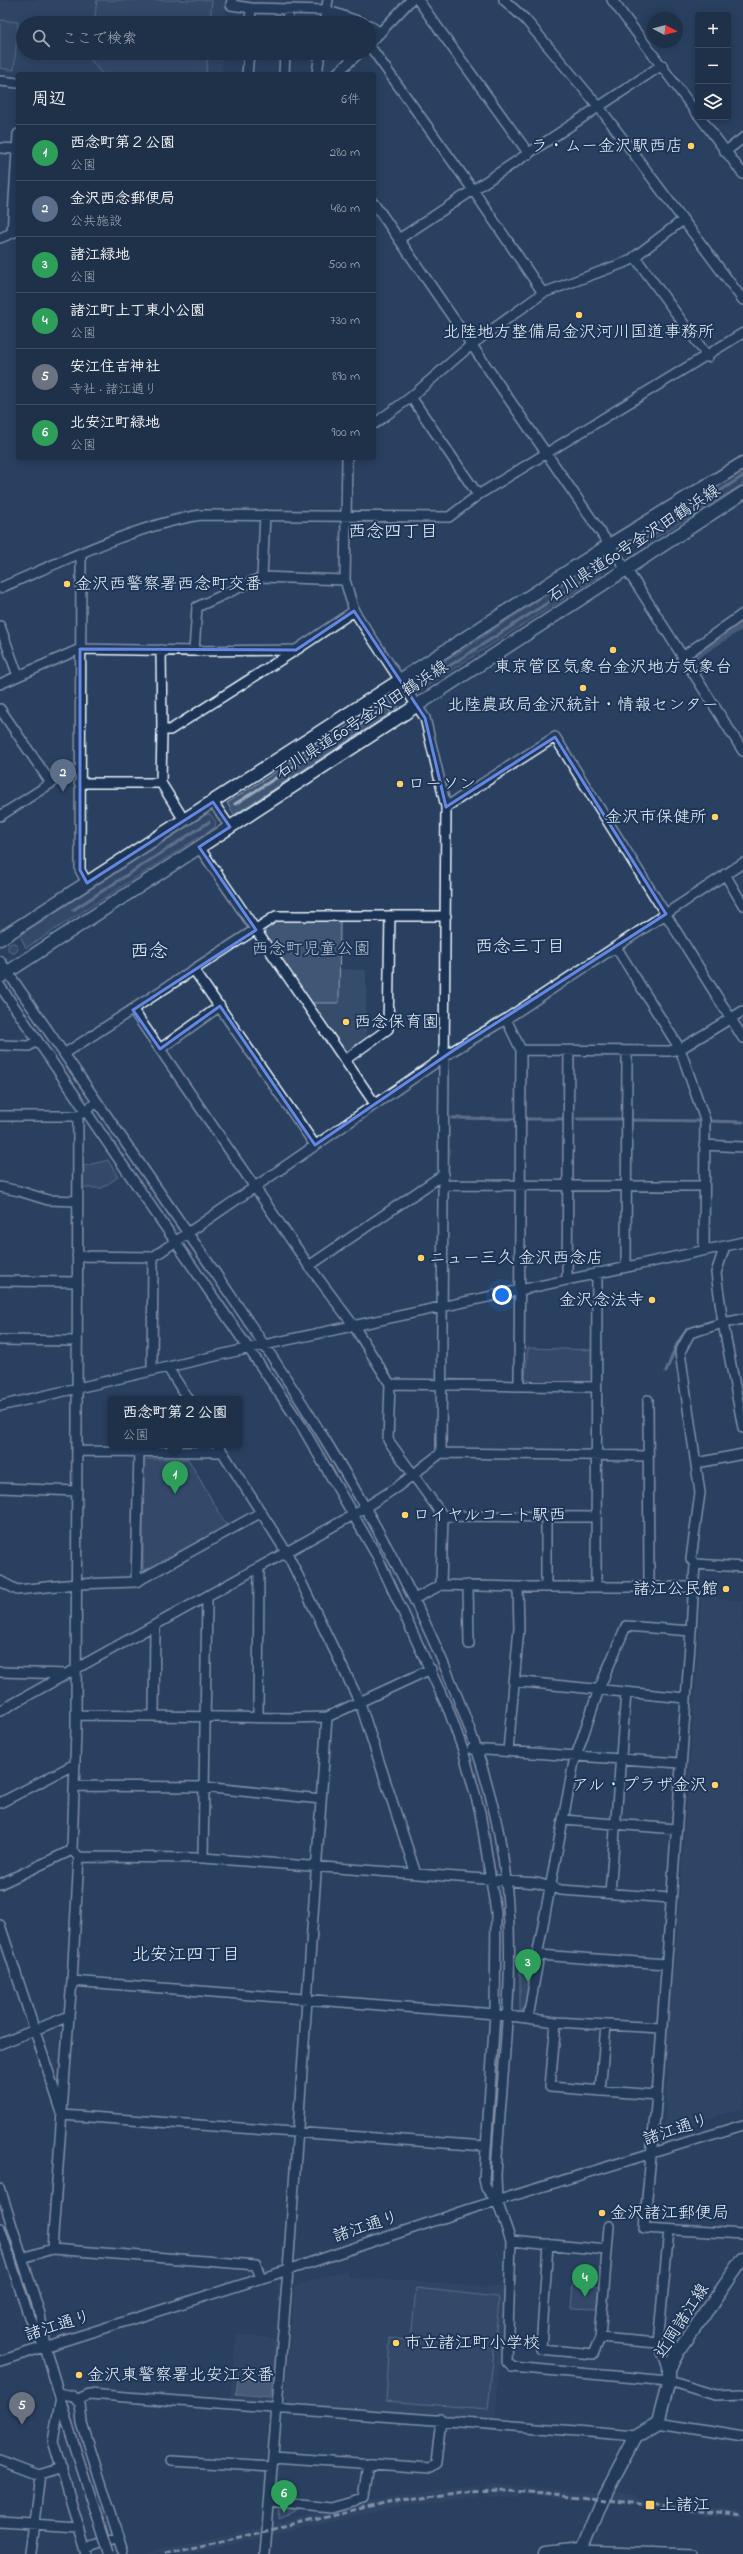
<!DOCTYPE html>
<html lang="ja">
<meta charset="utf-8">
<style>
:root{--surface:#1f3049;--page:#273850;--text:#f1f3f6;--muted:#a1a9b4;--line:#3c4b61;--accent:#ea580c}
body{margin:0;font-family:"Indie Flower","Klee One",sans-serif;background:var(--page);color:var(--text)}
.controls{position:absolute;right:12px;top:12px;display:grid;overflow:hidden;border-radius:4px;box-shadow:0 2px 10px #0003}
.controls button{width:36px;height:36px;display:grid;place-items:center;padding:0;border:0;border-bottom:1px solid var(--line);background:var(--surface);color:var(--text);font:20px sans-serif}
.compass{position:absolute;left:647px;top:12px;width:36px;height:36px;border-radius:50%;background:var(--surface);box-shadow:0 2px 10px #0003;rotate:97deg}
.you{position:absolute;left:502px;top:1295px;width:14px;height:14px;margin:-10px;border:3px solid #fff;border-radius:50%;background:#1a73e8;box-shadow:0 0 0 6px #1a73e833}
.badge{display:grid;place-items:center;width:26px;height:26px;border-radius:50%;background:var(--accent);color:#fff;font-size:13px;font-weight:700}
.pin{position:absolute;translate:-50% -33px;filter:drop-shadow(0 1px 2px #0008)}
.pin::after{content:'';position:absolute;top:21px;width:14px;height:12px;background:inherit;clip-path:polygon(0 0,100% 0,50% 100%)}
.popup{position:absolute;left:108px;top:1396px;width:134px;height:52px;box-sizing:border-box;display:grid;place-content:center;border-radius:4px;background:var(--surface);filter:drop-shadow(0 1px 3px #0005);font-size:13px;white-space:nowrap;color:var(--muted)}
.popup b{font-size:15px;color:var(--text)}
.popup::after{content:'';position:absolute;left:50%;top:100%;margin-left:-8px;border:8px solid transparent;border-top-color:var(--surface)}
.list{margin:0;padding:0;list-style:none}
h2{display:flex;justify-content:space-between;align-items:center;height:52px;margin:0;padding:0 16px;font-size:17px}
h2 small{font-size:13px;font-weight:400;color:var(--muted)}
.list li{display:grid;grid-template-columns:26px 1fr auto;gap:12px;align-items:center;box-sizing:border-box;height:56px;padding:0 16px;border-top:1px solid var(--line)}
.list b{display:block;font-size:15px;white-space:nowrap}
.list p{margin:0;font-size:13px;white-space:nowrap;color:var(--muted)}
.list em{font-size:13px;font-style:normal;color:var(--muted)}
.icon{flex:none;width:22px;height:22px;fill:none;stroke:currentColor;stroke-width:2;stroke-linecap:round;stroke-linejoin:round}
.map{position:relative;flex:none;width:743px;height:2554px;overflow:hidden}
.search{position:absolute;background:var(--surface);box-shadow:0 2px 10px #0003;left:16px;top:16px;width:360px;height:44px;display:flex;align-items:center;gap:10px;box-sizing:border-box;padding:0 14px;border-radius:22px;color:var(--muted);font-size:15px}
.panel{position:absolute;background:var(--surface);box-shadow:0 2px 10px #0003;left:16px;top:72px;width:360px;height:388px;border-radius:4px}
.map>svg:first-child{display:block}
</style>
<div class="map">
<svg width="743" height="2554" viewBox="0 0 743 2554">
<rect width="100%" height="100%" fill="#294061"/>
<filter id="ink" filterUnits="userSpaceOnUse"><feTurbulence type="fractalNoise" baseFrequency=".025" numOctaves="2"/><feDisplacementMap in="SourceGraphic" scale="8" xChannelSelector="R" yChannelSelector="G"/><feConvolveMatrix kernelMatrix="1 2 1 2 8 2 1 2 1" color-interpolation-filters="sRGB"/></filter>
<g filter="url(#ink)">
<!-- built -->
<path fill="#364d6b" d="M 0,0 L 227,0 L 225,23 L 23,23 L 23,53 L 223,53 L 222,74 L 37,74 L 0,71 Z
M 340,969 L 366,970 L 366,1040 L 350,1051 L 346,1050 L 313,1004 L 340,1004 Z
M 702,1597 L 743,1601 L 743,2108 L 667,2131 L 664,2129 L 668,2077 L 666,2049 L 672,1971 L 674,1970 Z
M 345,2270 L 349,2277 L 506,2287 L 495,2421 L 289,2407 L 285,2398 L 295,2286 Z
M 236,2335 L 284,2339 L 275,2402 L 230,2399 Z
M 481,2485 L 480,2497 L 403,2506 L 190,2554 L 141,2554 L 365,2503 L 432,2490 Z
M 486,2485 L 512,2485 L 600,2493 L 596,2501 L 520,2494 L 519,2498 L 484,2497 Z
M 611,2493 L 636,2496 L 636,2499 L 743,2512 L 743,2520 L 606,2502 Z"/>
<!-- green -->
<path fill="#415774" stroke="#94a4b6" d="M 97,0 L 212,0 L 210,23 L 94,23 Z
M 0,20 L 18,22 L 14,70 L 0,68 Z
M 91,53 L 208,53 L 206,74 L 102,74 L 91,60 Z
M 743,467 L 743,484 L 639,548 L 633,539 Z
M 597,566 L 601,575 L 420,690 L 414,682 L 542,598 Z
M 392,697 L 399,706 L 396,710 L 388,699 Z
M 384,703 L 391,713 L 234,815 L 227,803 Z
M 207,814 L 211,815 L 216,822 L 215,827 L 26,948 L 20,935 Z
M 279,920 L 340,921 L 339,1003 L 312,1003 L 265,934 L 265,929 Z
M8 948a5 5 0 1 1 10 0a5 5 0 1 1-10 0Z
M 108,1160 L 118,1177 L 102,1188 L 83,1188 L 84,1166 Z
M 528,1348 L 596,1350 L 596,1381 L 592,1384 L 529,1382 L 525,1377 Z
M 148,1459 L 188,1459 L 227,1526 L 147,1571 L 143,1568 L 143,1461 Z
M 520,1953 L 539,1953 L 531,2011 L 520,2010 Z
M 573,2283 L 599,2286 L 596,2309 L 571,2308 Z
M 416,2288 L 498,2297 L 499,2301 L 488,2409 L 386,2401 L 390,2338 L 411,2341 Z
M 280,2507 L 301,2510 L 279,2519 Z"/>
<!-- water -->
<path fill="#6b7c95" stroke="#9dabbd" d="M 238,2378 L 273,2381 L 270,2397 L 236,2394 Z"/>
<g fill="none" stroke-linecap="round" stroke-linejoin="round">
<!-- stream -->
<path stroke="#9dabbd" stroke-width="3" d="M 646,539 L 743,476
M 429,679 L 597,571
M 235,804 L 384,709
M 73,910 L 209,822
M 452,1118 L 514,1119
M 525,1119 L 567,1119
M 577,1119 L 623,1119
M 631,1120 L 701,1121
M 708,1121 L 743,1122
M 666,1372 C 680,1337 678,1328 718,1320
M 647,2383 L 659,2385
M 670,2386 L 707,2397
M 718,2399 L 743,2399"/>
<!-- canal -->
<path stroke="#6b7c95" stroke-width="10" d="M 695,654 L 743,623"/>
<!-- minor casing -->
<g stroke="#e8f1f8" stroke-width="12">
<path id="minor" d="M 232,0 L 231,5 L 251,8 L 250,23
M 418,0 L 529,154
M 504,0 L 525,19 L 599,107 L 743,300
M 612,0 L 698,115
M 251,8 L 326,10 L 363,23
M 287,23 L 288,10
M 324,23 L 328,0
M 369,25 L 380,33
M 369,44 L 411,0
M 369,45 L 473,190 L 543,293 L 471,345 L 411,397 L 374,424
M 247,74 L 249,53
M 284,74 L 285,53
M 317,74 L 320,53
M 336,74 L 359,53
M 0,81 L 18,83
M 700,117 L 743,174
M 0,148 L 16,149
M 725,152 L 743,138
M 374,203 L 639,588 L 743,751
M 12,233 L 18,134
M 0,238 L 17,231
M 399,239 L 662,65
M 635,257 L 708,357
M 543,293 L 629,261 L 683,220
M 411,397 L 478,495
M 347,458 L 345,580 L 354,611 L 425,718 L 446,807 L 441,1453
M 81,554 L 80,870 L 87,883
M 262,577 L 265,515
M 0,588 C 61,562 136,525 201,515 L 449,517 L 478,495 L 743,333
M 0,626 L 18,676
M 161,650 L 162,730
M 194,651 L 197,607 L 262,577 L 345,580
M 682,657 L 743,614
M 0,684 L 80,649 L 194,651 L 296,650 L 354,611
M 0,709 L 51,783
M 79,783 L 161,783
M 213,802 L 230,827
M 446,807 L 555,737 L 743,1038
M 0,816 L 70,771 L 79,771
M 184,820 L 161,783 L 162,730 L 170,730 L 296,650
M 199,847 L 375,1104
M 725,874 L 743,905
M 616,947 L 680,1049 L 705,1120 L 704,1250
M 0,961 C 68,1060 137,1159 205,1258 C 288,1378 368,1499 429,1631 C 462,1703 491,1778 503,1857 C 519,1964 501,2069 496,2176 L 497,2201 L 511,2241 L 507,2362 L 512,2367 L 669,2381 L 715,2395 L 743,2394
M 194,970 L 315,1145
M 0,986 L 301,1425 L 377,1556 L 449,1711 L 463,1750 L 480,1812 L 496,1912 L 495,2014 L 484,2179 L 486,2188 L 497,2201
M 133,1010 L 309,1266 L 354,1326 L 390,1384 L 388,1440 L 443,1516 L 441,1585
M 506,1019 L 521,1050 L 669,1051 L 680,1049 L 743,1011
M 0,1045 L 29,1046 L 37,1040
M 160,1049 L 220,1006
M 64,1054 L 276,916 L 446,916
M 345,1060 L 388,1029 L 390,916
M 97,1102 L 78,1116 L 76,1731 L 72,1850 L 79,1857 L 203,1858 L 537,1883 L 561,1890 L 670,1898
M 0,1116 L 78,1116
M 704,1145 L 743,1147
M 444,1185 L 704,1186
M 0,1187 L 19,1191 L 48,1200 L 77,1201
M 725,1246 L 743,1242
M 77,1256 L 153,1257 L 454,1050 L 506,1019 L 743,863
M 309,1266 L 444,1174
M 626,1266 L 627,1052
M 567,1279 L 569,1051
M 0,1281 L 77,1282
M 743,1319 L 723,1323 L 743,1428
M 0,1340 L 77,1341
M 168,1368 L 188,1399
M 152,1370 L 153,1257
M 390,1384 L 596,1387
M 519,1386 L 521,1050
M 648,1400 L 649,1585
M 0,1406 L 250,1348 L 725,1246 L 716,1273 L 723,1323 L 690,1333 L 680,1352 L 700,1493 L 691,1559 L 695,1564 L 691,1631 L 657,2095 L 644,2228 L 743,2234
M 218,1445 L 287,1553 L 360,1703 L 416,1874
M 78,1451 L 222,1452
M 697,1463 L 743,1454
M 0,1488 L 77,1491
M 443,1516 L 596,1517
M 695,1564 L 743,1567
M 0,1581 L 17,1590 L 76,1584 L 136,1582 L 260,1513
M 136,1582 L 139,1452
M 468,1585 L 469,1644
M 546,1586 L 546,1517
M 596,1586 L 597,1272
M 518,1587 L 693,1587
M 414,1599 L 441,1585 L 518,1587 L 519,1628 L 508,1751
M 0,1672 L 67,1674
M 513,1681 L 685,1698
M 0,1711 L 355,1514 L 397,1487 L 441,1453 L 648,1456
M 76,1715 L 289,1718 L 327,1717 L 431,1669
M 154,1716 L 155,1627
M 258,1717 L 259,1568
M 472,1749 L 680,1763
M 75,1786 L 203,1787 L 321,1799
M 0,1803 L 75,1764
M 564,1820 L 676,1829
M 203,1858 L 207,1598
M 0,1884 L 72,1850
M 610,1893 L 626,1693
M 0,1925 L 61,2110
M 539,1955 L 666,1964
M 72,1981 L 79,1857
M 528,2018 L 539,1955 L 538,1951 L 574,1762 L 599,1689 L 626,1626 L 691,1631
M 556,2022 L 550,2087 L 657,2095
M 0,2044 L 69,2016 L 72,1981 L 495,2014 L 556,2022 L 660,2028
M 600,2091 L 606,2026
M 62,2115 L 485,2146
M 0,2188 L 40,2314 L 45,2347 L 71,2435
M 0,2228 L 29,2317 L 41,2341
M 669,2230 L 658,2343 L 669,2369
M 511,2241 L 607,2250
M 548,2244 L 541,2349 L 593,2354 L 600,2338 L 609,2226
M 52,2249 L 69,2016
M 22,2258 L 52,2249 L 256,2265 L 261,2278
M 600,2338 L 658,2343
M 0,2361 L 288,2270 L 470,2209 L 743,2125
M 59,2393 L 73,2396 L 80,2404 L 82,2423 L 123,2551
M 78,2399 L 89,2394 C 271,2409 454,2420 636,2436
M 60,2402 L 53,2441 L 87,2554
M 658,2423 L 743,2437
M 273,2457 L 430,2468 L 436,2464 L 441,2419
M 0,2460 L 40,2475 L 62,2468
M 171,2461 L 272,2467
M 269,2502 L 331,2508 L 363,2499 L 368,2463
M 0,2522 L 78,2527
M 86,2549 L 119,2538
M 582,2550 L 691,2554
M 30,2554 L 40,2475
M 265,2554 L 288,2270 L 327,1717"/>
</g>
<!-- major casing -->
<g stroke="#e8f1f8" stroke-width="15">
<path id="major" d="M 0,939 L 598,552 L 743,463
M 0,977 L 743,493
M 545,2554 L 582,2550 L 603,2499 L 636,2436 L 658,2423 L 669,2381 L 669,2369 L 678,2352 L 743,2259"/>
</g>
<!-- minor -->
<use href="#minor" stroke="#1d3557" stroke-width="9"/>
<!-- major -->
<use href="#major" stroke="#1d3557" stroke-width="12"/>
<!-- rail -->
<path stroke="#e8f1f8" stroke-width="3" stroke-dasharray="6 3" stroke-linecap="butt" d="M 166,2554 L 388,2503 L 463,2492 L 508,2491 L 546,2493 L 743,2516"/>
<!-- minor-bridge casing -->
<g stroke="#e8f1f8" stroke-width="12" stroke-linecap="butt">
<path id="minor-bridge" d="M 71,2435 L 109,2554"/>
</g>
<!-- minor-bridge -->
<use href="#minor-bridge" stroke="#1d3557" stroke-width="9"/>
</g>
</g>
<!-- marked area -->
<path d="M0 0H743V2554H0ZM 354,611 L 425,718 L 446,807 L 555,737 L 666,914 L 454,1050 L 315,1145 L 220,1006 L 160,1049 L 133,1010 L 256,930 L 199,847 L 230,827 L 213,802 L 87,883 L 80,870 L 80,649 L 296,650 Z" fill="#294061" fill-opacity=".55" fill-rule="evenodd"/>
<path fill="none" stroke="#6487e3" stroke-width="3" stroke-linejoin="round" d="M 354,611 L 425,718 L 446,807 L 555,737 L 666,914 L 454,1050 L 315,1145 L 220,1006 L 160,1049 L 133,1010 L 256,930 L 199,847 L 230,827 L 213,802 L 87,883 L 80,870 L 80,649 L 296,650 Z"/>
<!-- markers -->
<g fill="#ffd166" stroke="#1d3557" stroke-width="1.5">
<circle cx="691" cy="146" r="4"/>
<circle cx="579" cy="315" r="4"/>
<circle cx="67" cy="584" r="4"/>
<circle cx="613" cy="650" r="4"/>
<circle cx="583" cy="688" r="4"/>
<circle cx="400" cy="784" r="4"/>
<circle cx="715" cy="817" r="4"/>
<circle cx="346" cy="1022" r="4"/>
<circle cx="421" cy="1258" r="4"/>
<circle cx="652" cy="1300" r="4"/>
<circle cx="405" cy="1515" r="4"/>
<circle cx="726" cy="1589" r="4"/>
<circle cx="715" cy="1785" r="4"/>
<circle cx="602" cy="2213" r="4"/>
<circle cx="396" cy="2343" r="4"/>
<circle cx="79" cy="2375" r="4"/>
<rect x="645" y="2500" width="10" height="10" rx="2"/>
</g>
<g text-anchor="middle" dominant-baseline="central" stroke-width="4" stroke-linejoin="round" paint-order="stroke">
<!-- poi labels -->
<g font-size="17" fill="#e8f1f8" stroke="#1d3557" text-anchor="start">
<text x="683" y="146" text-anchor="end">ラ・ムー金沢駅西店</text>
<text x="579" y="332" text-anchor="middle">北陸地方整備局金沢河川国道事務所</text>
<text x="75" y="584">金沢西警察署西念町交番</text>
<text x="613" y="667" text-anchor="middle">東京管区気象台金沢地方気象台</text>
<text x="583" y="705" text-anchor="middle">北陸農政局金沢統計・情報センター</text>
<text x="408" y="784">ローソン</text>
<text x="707" y="817" text-anchor="end">金沢市保健所</text>
<text x="354" y="1022">西念保育園</text>
<text x="429" y="1258">ニュー三久 金沢西念店</text>
<text x="644" y="1300" text-anchor="end">金沢念法寺</text>
<text x="413" y="1515">ロイヤルコート駅西</text>
<text x="718" y="1589" text-anchor="end">諸江公民館</text>
<text x="707" y="1785" text-anchor="end">アル・プラザ金沢</text>
<text x="610" y="2213">金沢諸江郵便局</text>
<text x="404" y="2343">市立諸江町小学校</text>
<text x="87" y="2375">金沢東警察署北安江交番</text>
<text x="659" y="2505">上諸江</text>
</g>
<!-- street labels -->
<g font-size="17" fill="#e8f1f8" stroke="#1d3557">
<text transform="translate(634 544) rotate(-33)">石川県道60号金沢田鶴浜線</text>
<text transform="translate(362 720) rotate(-33)">石川県道60号金沢田鶴浜線</text>
<text transform="translate(676 2130) rotate(-18)">諸江通り</text>
<text transform="translate(366 2227) rotate(-18)">諸江通り</text>
<text transform="translate(682 2321) rotate(-57)">近岡諸江線</text>
<text transform="translate(58 2326) rotate(-17)">諸江通り</text>
</g>
<!-- park labels -->
<g font-size="17" fill="#b6c3d0" stroke="#1d3557">
<text x="311" y="949">西念町児童公園</text>
</g>
<!-- neighbourhood labels -->
<g font-size="18" fill="#e8f1f8" stroke="#1d3557">
<text x="393" y="533">西念四丁目</text>
<text x="520" y="948">西念三丁目</text>
<text x="186" y="1956">北安江四丁目</text>
</g>
<!-- quarter labels -->
<g font-size="19" fill="#e8f1f8" stroke="#1d3557">
<text x="149" y="952">西念</text>
</g>
</g>
</svg>
<div class="controls">
<button>+</button>
<button>−</button>
<button><svg class="icon" aria-label="layers" viewBox="0 0 24 24"><path d="M12 4l9 5-9 5-9-5zM3 14l9 5 9-5"/></svg></button>
</div>
<svg class="compass" viewBox="-18 -18 36 36"><path d="M0-13l5 13h-10z" fill="#e53935"/><path d="M0 13l5-13h-10z" fill="#a1a9b4"/></svg>
<div class="you"></div>
<div class="pin badge" style="left:175px;top:1494px;background:#2e9e5b">1</div>
<div class="popup"><b>西念町第２公園</b>公園</div>
<div class="pin badge" style="left:63px;top:792px;background:#5c6f8a">2</div>
<div class="pin badge" style="left:528px;top:1982px;background:#2e9e5b">3</div>
<div class="pin badge" style="left:585px;top:2297px;background:#2e9e5b">4</div>
<div class="pin badge" style="left:22px;top:2425px;background:#6b7280">5</div>
<div class="pin badge" style="left:284px;top:2513px;background:#2e9e5b">6</div>
<div class="search"><svg class="icon" aria-label="search" viewBox="0 0 24 24"><circle cx="10" cy="10" r="6"/><path d="M15 15l6 6"/></svg>ここで検索</div>
<section class="panel">
<h2>周辺<small>6件</small></h2>
<ul class="list">
<li><span class="badge" style="background:#2e9e5b">1</span><div><b>西念町第２公園</b><p>公園</p></div><em>280 m</em></li>
<li><span class="badge" style="background:#5c6f8a">2</span><div><b>金沢西念郵便局</b><p>公共施設</p></div><em>480 m</em></li>
<li><span class="badge" style="background:#2e9e5b">3</span><div><b>諸江緑地</b><p>公園</p></div><em>500 m</em></li>
<li><span class="badge" style="background:#2e9e5b">4</span><div><b>諸江町上丁東小公園</b><p>公園</p></div><em>730 m</em></li>
<li><span class="badge" style="background:#6b7280">5</span><div><b>安江住吉神社</b><p>寺社 · 諸江通り</p></div><em>890 m</em></li>
<li><span class="badge" style="background:#2e9e5b">6</span><div><b>北安江町緑地</b><p>公園</p></div><em>900 m</em></li>
</ul>
</section>
</div>
